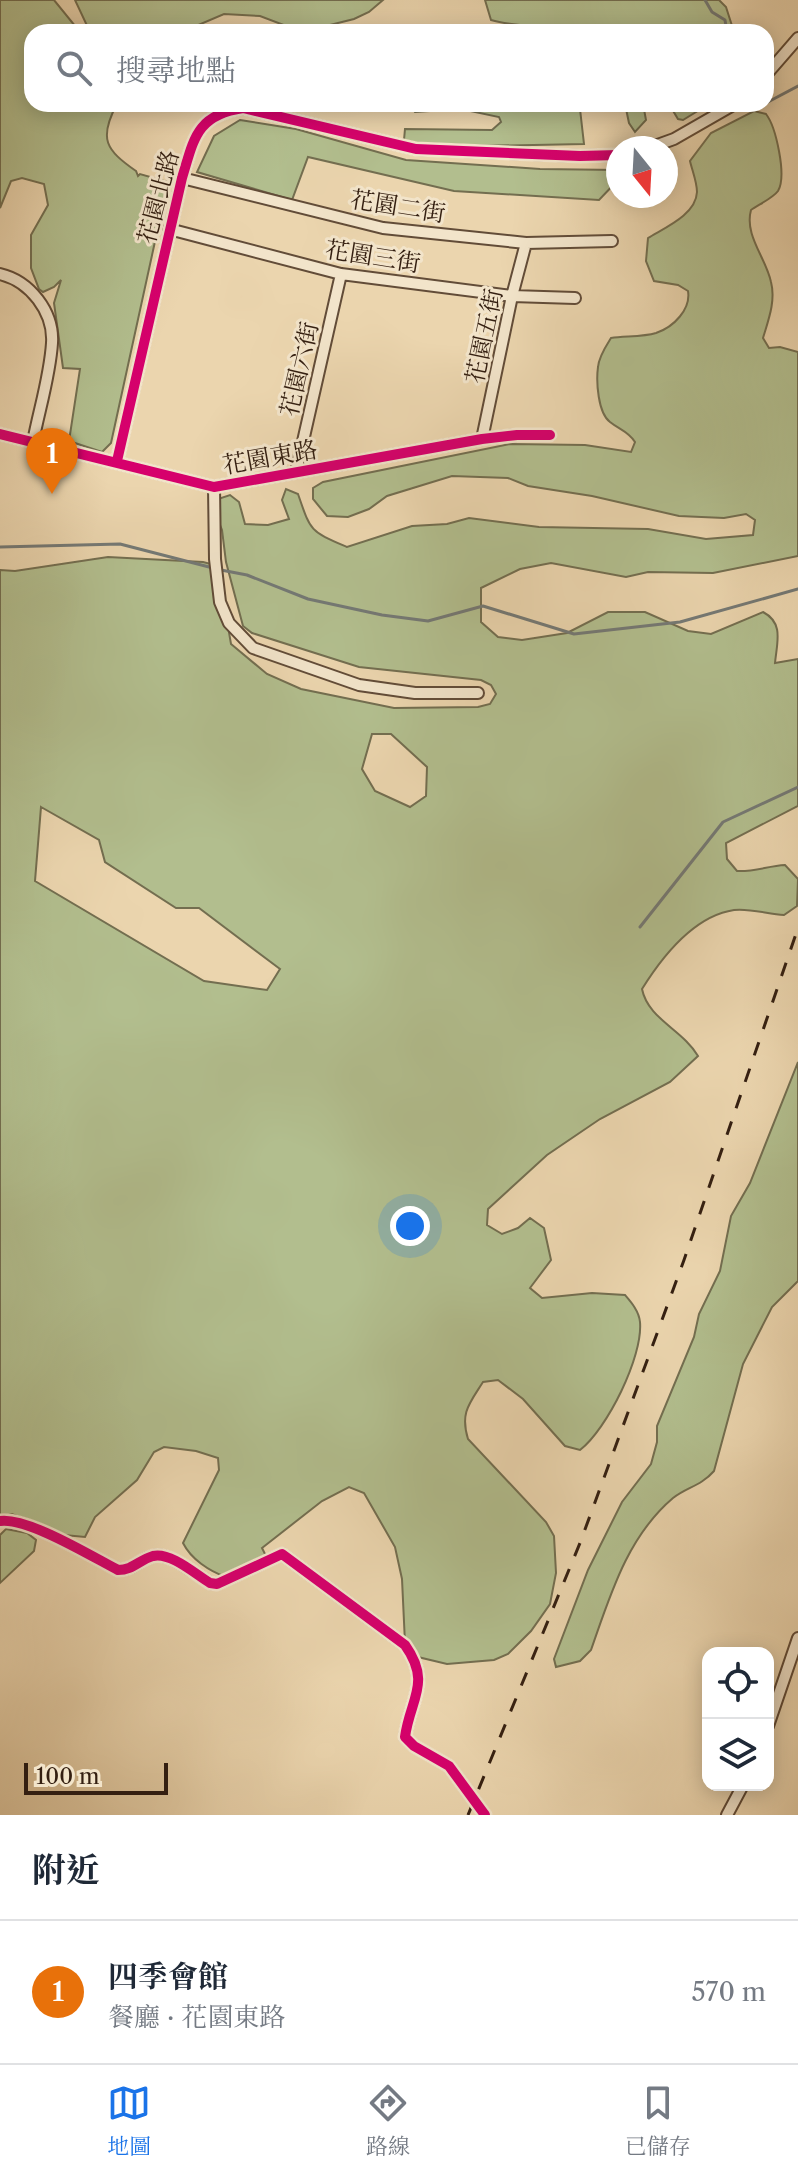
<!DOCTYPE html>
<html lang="zh-TW">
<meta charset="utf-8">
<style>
:root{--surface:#fff;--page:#f6f6f7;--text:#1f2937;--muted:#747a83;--line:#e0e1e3;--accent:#1a73e8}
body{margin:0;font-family:"Libre Caslon Text","Noto Serif TC",serif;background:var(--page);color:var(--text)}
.controls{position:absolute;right:24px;bottom:24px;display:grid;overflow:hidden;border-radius:16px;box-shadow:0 4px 20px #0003}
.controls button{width:72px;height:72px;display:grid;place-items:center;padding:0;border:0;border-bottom:2px solid var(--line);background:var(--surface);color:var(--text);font:40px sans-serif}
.compass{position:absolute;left:606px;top:136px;width:72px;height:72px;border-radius:50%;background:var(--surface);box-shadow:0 4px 20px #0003;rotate:162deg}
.scale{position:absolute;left:24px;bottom:20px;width:144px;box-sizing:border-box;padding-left:8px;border:4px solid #341f11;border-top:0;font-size:22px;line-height:28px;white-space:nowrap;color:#341f11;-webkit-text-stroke:6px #f2e4ca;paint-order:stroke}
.you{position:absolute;left:410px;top:1226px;width:28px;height:28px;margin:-20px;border:6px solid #fff;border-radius:50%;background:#1a73e8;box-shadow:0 0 0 12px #1a73e833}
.badge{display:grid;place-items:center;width:52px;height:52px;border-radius:50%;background:var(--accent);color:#fff;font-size:26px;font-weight:700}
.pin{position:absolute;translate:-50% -66px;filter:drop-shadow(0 2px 4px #0008)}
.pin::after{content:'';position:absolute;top:42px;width:28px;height:24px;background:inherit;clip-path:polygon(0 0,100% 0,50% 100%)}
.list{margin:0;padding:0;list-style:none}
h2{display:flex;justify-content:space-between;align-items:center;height:104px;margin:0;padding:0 32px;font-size:34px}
h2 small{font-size:26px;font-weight:400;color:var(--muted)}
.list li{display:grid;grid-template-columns:52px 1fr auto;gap:24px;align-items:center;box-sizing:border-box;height:144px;padding:0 32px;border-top:2px solid var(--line)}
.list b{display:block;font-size:30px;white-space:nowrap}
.list p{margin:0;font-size:26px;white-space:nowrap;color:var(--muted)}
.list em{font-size:26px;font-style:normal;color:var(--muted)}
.icon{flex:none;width:44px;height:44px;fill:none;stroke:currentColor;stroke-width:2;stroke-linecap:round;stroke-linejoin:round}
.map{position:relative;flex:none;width:798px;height:1815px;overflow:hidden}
.search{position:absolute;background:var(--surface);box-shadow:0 4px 20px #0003;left:24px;right:24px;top:24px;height:88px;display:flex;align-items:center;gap:20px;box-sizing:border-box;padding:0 28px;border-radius:24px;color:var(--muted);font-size:30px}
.sheet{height:248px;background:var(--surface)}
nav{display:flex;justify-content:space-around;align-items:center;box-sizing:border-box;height:112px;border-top:2px solid var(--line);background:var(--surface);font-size:22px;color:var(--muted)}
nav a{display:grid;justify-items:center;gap:4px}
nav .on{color:var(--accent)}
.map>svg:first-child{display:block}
</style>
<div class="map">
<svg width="798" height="1815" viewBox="0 0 798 1815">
<rect width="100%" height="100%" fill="#ebd5ae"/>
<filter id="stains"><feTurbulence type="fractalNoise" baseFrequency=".0025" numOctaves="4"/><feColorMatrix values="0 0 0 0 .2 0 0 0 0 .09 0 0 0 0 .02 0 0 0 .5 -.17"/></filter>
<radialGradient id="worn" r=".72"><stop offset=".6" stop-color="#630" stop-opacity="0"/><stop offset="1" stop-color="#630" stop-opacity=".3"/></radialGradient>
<!-- green -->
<path fill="#b2be8e" stroke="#736e50" stroke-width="2" fill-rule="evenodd" d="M 0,0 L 54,0 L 80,32 L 32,32 L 32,104 L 117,104 C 98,139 106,150 136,171 L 138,176 L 140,174 L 168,182 L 111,443 L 102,452 L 69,441 L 80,369 L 63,368 L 54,303 L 61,280 L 54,287 L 43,292 L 39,289 L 31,268 L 31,235 L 48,205 L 44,184 L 22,178 L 11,181 L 0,208 Z
M 75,0 L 383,0 L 369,12 L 354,19 L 302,32 L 260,16 L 224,14 L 182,32 L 90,32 Z
M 485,0 L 719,0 L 726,7 L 734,32 L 540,32 C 522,22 510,26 491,20 Z
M 413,104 L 608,104 L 607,111 L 580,109 L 584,144 L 421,147 L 404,140 L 405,129 L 492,130 L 501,122 L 499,117 L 461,109 L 415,112 L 411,107 Z
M 625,104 L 643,104 L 646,120 L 635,132 L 629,123 Z
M 669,104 L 709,104 L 683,120 L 678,119 Z
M 754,111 L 766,114 C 776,127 787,176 778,191 C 773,198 758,205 751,210 C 744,235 766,258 771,282 C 776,301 768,321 763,338 L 769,348 L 780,347 L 798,352 L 798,556 L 713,573 L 648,572 L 626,577 L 551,563 L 520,569 L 481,588 L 481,622 L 498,637 L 522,640 L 567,633 L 608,612 L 645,612 L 688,631 L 711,634 L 763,612 C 784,623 777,642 775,663 L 798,659 L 798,806 L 726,843 L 727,859 L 737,871 C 754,872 768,866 785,865 L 798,879 L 797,906 L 784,915 C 768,914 749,908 734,910 C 694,916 662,957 642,989 C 648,1019 683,1030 698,1056 L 670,1082 L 600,1119 L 547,1155 L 488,1209 L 487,1225 L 502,1234 L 518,1228 L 530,1218 L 544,1228 L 551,1260 L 530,1288 L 542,1298 L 592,1293 L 625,1295 C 631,1302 639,1311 640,1322 C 643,1357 607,1429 580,1450 L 565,1446 L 523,1399 L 498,1380 L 483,1382 C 469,1404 460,1413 468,1439 L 546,1522 L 554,1536 L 556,1573 L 550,1604 L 531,1631 L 508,1654 L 494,1660 L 447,1664 L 418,1657 L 405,1643 L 402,1579 L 395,1547 L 364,1493 L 349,1487 L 322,1501 L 262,1548 L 267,1558 L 226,1577 C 209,1571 191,1559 183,1543 L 219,1470 L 218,1458 L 196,1451 L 164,1447 L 154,1452 L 137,1480 L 95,1517 L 85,1537 L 64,1535 L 12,1514 L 0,1517 L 0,570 L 15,571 L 108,557 L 203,562 L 215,565 L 219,575 L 231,644 L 267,674 L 301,689 L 394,708 L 478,707 L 490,704 L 496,694 L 491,685 L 481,680 L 359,667 L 252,633 L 243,626 L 226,562 L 222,530 L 214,510 L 218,499 L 230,495 L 239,502 L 245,524 L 268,525 L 289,519 L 282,500 L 286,489 L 298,494 C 311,532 310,531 347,547 L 412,526 L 447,524 L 469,518 L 539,527 L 648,529 L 706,539 L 753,535 L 755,520 L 746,514 L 724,518 L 679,516 L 592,496 L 528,486 L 508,478 L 452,476 L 387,496 L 369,509 L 348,517 L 327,516 L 313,499 L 313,488 L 323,482 L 510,444 L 585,445 L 631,452 L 635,442 C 628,431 620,430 610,422 C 598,413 596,382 598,367 C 599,356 606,346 611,338 C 625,336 643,337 656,333 C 674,327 691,309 688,291 L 678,285 L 654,281 L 646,261 L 648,238 C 664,228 696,215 697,192 C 697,182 692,170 690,161 L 711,133 ZM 372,734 L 391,734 L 427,767 L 426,796 L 410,807 L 375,791 L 362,769 ZM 41,807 L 99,840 L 105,862 L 176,908 L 199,908 L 280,969 L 267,990 L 204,981 L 35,881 Z
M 240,120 L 296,129 L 406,160 L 540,169 L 618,170 L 618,180 L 599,200 L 454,191 L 308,157 L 292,200 L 197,172 L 214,136 Z
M 798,1062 L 798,1281 L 772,1307 L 743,1364 L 714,1471 C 701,1486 687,1487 673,1498 C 627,1537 610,1596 591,1650 L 580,1661 L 556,1667 L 554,1659 L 588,1570 L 622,1502 L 651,1464 L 657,1442 L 657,1426 L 694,1337 L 699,1314 L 720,1271 L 731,1216 L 750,1183 Z
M 6,1529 L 27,1533 L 36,1540 L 34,1551 L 0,1583 L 0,1535 Z"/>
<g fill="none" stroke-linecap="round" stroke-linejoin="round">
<!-- stream -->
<path stroke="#747975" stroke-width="3" d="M 705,0 L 712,12 L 725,20 L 727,32
M 766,103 L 798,86
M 0,547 L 120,544 L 213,568
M 221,570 L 247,575 L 308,599 L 382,615 L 428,621 L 483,606 L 574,634 L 680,622 L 798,589
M 640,927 L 723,822 L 798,787"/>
<!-- minor casing -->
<g stroke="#624c38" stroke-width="14">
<path id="minor" d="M 766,75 L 798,38
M 649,148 L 674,139 L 735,104
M 182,178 L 383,228 L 526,243 L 612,241
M 169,229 L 341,274 L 512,296 L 575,298
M 0,274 C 30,281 54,312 52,343 C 50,376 39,410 33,442
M 0,434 L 214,487 L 482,439 L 517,435 L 550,435
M 482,439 L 512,296 L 526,243
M 117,461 L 182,178 C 194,139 196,115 243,108 L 416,149 L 580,156 L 618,155
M 296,472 L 341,274
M 214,487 L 215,559 L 220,602 L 229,623 L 253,648 L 359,685 L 415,693 L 478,693
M 0,1521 C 27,1517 91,1556 118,1570 C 133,1570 139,1560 153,1556 C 171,1552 195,1574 210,1583 L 217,1584 L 282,1554 L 405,1645 C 432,1683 410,1699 405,1737 L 414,1746 L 449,1766
M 768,1726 L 798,1638
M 727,1815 L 743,1785"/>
</g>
<!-- minor -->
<use href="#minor" stroke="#f2e4ca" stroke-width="10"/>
<!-- rail -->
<path stroke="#341f11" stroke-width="3" stroke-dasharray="14 14" stroke-linecap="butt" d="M 468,1815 L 580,1543 L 684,1260 L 798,928"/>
<!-- minor-bridge casing -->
<g stroke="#624c38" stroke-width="14" stroke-linecap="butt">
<path id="minor-bridge" d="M 449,1766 L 485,1815"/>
</g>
<!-- minor-bridge -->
<use href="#minor-bridge" stroke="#f2e4ca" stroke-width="10"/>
<!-- cycleway casing -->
<g stroke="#f2e4ca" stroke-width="15">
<path id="cycleway" d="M 0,434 L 214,487 L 482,439 L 517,435 L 550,435
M 117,461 L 182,178 C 194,139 196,115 243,108 L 416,149 L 580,156 L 618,155
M 0,1521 C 27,1517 91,1556 118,1570 C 133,1570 139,1560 153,1556 C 171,1552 195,1574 210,1583 L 217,1584 L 282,1554 L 405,1645 C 432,1683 410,1699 405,1737 L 414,1746 L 449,1766 L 485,1815"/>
</g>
<!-- cycleway -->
<use href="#cycleway" stroke="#d6006c" stroke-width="10"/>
</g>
<g text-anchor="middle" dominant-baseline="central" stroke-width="6" stroke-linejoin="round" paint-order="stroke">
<!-- street labels -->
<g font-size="24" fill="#341f11" stroke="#f2e4ca">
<text transform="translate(158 197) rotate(-75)">花園北路</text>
<text transform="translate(398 206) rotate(9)">花園二街</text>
<text transform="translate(373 256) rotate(9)">花園三街</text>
<text transform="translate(484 336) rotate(-78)">花園五街</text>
<text transform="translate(299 369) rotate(-77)">花園六街</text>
<text transform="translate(270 457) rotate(-10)">花園東路</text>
</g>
</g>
<rect width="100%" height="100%" filter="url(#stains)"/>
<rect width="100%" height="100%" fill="url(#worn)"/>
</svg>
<div class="controls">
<button><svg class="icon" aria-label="locate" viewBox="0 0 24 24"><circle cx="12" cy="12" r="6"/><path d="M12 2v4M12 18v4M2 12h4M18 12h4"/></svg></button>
<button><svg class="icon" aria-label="layers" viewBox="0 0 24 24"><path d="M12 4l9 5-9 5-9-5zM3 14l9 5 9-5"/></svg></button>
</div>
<svg class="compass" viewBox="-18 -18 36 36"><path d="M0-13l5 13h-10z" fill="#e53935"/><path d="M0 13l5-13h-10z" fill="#747a83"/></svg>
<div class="scale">100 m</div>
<div class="you"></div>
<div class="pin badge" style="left:52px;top:494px;background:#e8710a">1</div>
<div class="search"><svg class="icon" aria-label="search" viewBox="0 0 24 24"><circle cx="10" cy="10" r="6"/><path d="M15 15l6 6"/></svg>搜尋地點</div>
</div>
<section class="sheet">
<h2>附近<small></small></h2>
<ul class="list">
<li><span class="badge" style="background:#e8710a">1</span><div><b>四季會館</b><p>餐廳 · 花園東路</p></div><em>570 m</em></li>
</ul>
</section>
<nav>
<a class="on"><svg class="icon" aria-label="map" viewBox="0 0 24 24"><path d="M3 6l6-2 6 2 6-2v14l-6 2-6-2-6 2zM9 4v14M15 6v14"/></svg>地圖</a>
<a><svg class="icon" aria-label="directions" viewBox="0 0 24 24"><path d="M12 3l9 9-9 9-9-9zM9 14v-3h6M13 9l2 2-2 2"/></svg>路線</a>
<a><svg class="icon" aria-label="saved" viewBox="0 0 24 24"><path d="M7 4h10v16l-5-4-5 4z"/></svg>已儲存</a>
</nav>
